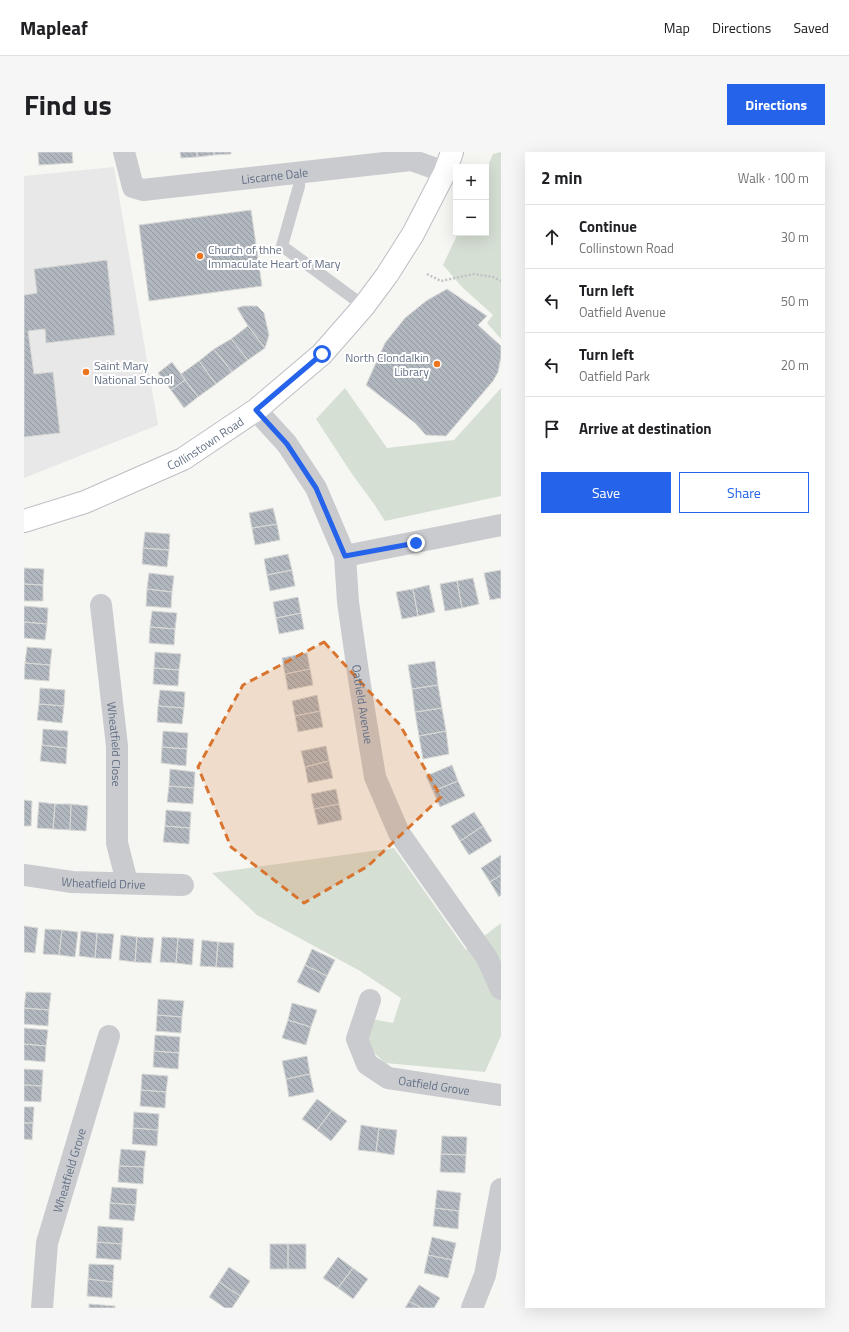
<!DOCTYPE html>
<meta charset="utf-8">
<style>
:root{--surface:#fff;--page:#f6f6f6;--text:#202124;--muted:#757577;--line:#e0e0e0;--accent:#2563eb}
body{margin:0;font-family:"Titillium Web",sans-serif;background:var(--page);color:var(--text)}
.controls{position:absolute;right:12px;top:12px;display:grid;overflow:hidden;border-radius:0px;box-shadow:0 4px 16px #0002}
.controls button{width:36px;height:36px;display:grid;place-items:center;padding:0;border:0;border-bottom:1px solid var(--line);background:var(--surface);color:var(--text);font:20px sans-serif}
.stop{position:absolute;width:12px;height:12px;margin:-9px;border:3px solid #2563eb;border-radius:50%;background:#fff}
.stop.end{background:#2563eb;border-color:#fff;box-shadow:0 1px 4px #0008}
.list{margin:0;padding:0;list-style:none}
h2{display:flex;justify-content:space-between;align-items:center;height:52px;margin:0;padding:0 16px;font-size:17px}
h2 small{font-size:13px;font-weight:400;color:var(--muted)}
.list li{display:grid;grid-template-columns:26px 1fr auto;gap:12px;align-items:center;box-sizing:border-box;height:64px;padding:0 16px;border-top:1px solid var(--line)}
.list b{display:block;font-size:15px;white-space:nowrap}
.list p{margin:0;font-size:13px;white-space:nowrap;color:var(--muted)}
.list em{font-size:13px;font-style:normal;color:var(--muted)}
.actions{display:flex;gap:8px;padding:12px 16px}
.actions a{flex:1;padding:9px 0;border:1px solid var(--accent);border-radius:0px;text-align:center;font-size:14px;color:var(--accent)}
.actions .main{background:var(--accent);color:#fff}
.icon{flex:none;width:22px;height:22px;fill:none;stroke:currentColor;stroke-width:2;stroke-linecap:round;stroke-linejoin:round}
.map{position:relative;flex:none;width:477px;height:1156px;overflow:hidden;border-radius:0px}
header{display:flex;align-items:center;gap:24px;box-sizing:border-box;height:56px;padding:0 20px;background:var(--surface);border-bottom:1px solid var(--line)}
header strong{font-size:19px}
nav{display:flex;gap:22px;margin-inline-start:auto;font-size:14px}
.intro{display:flex;align-items:center;justify-content:space-between;box-sizing:border-box;height:96px;padding:0 24px}
h1{margin:0;font-size:28px}
.button{padding:10px 18px;border-radius:0px;background:var(--accent);color:#fff;font-size:14px;font-weight:700}
main{display:flex;gap:24px;padding:0 24px}
aside{flex:1;background:var(--surface);border-radius:0px;box-shadow:0 4px 16px #0002}
.map>svg:first-child{display:block}
</style>
<header>
<strong>Mapleaf</strong>
<nav><a>Map</a><a>Directions</a><a>Saved</a></nav>
</header>
<div class="intro"><h1>Find us</h1><a class="button">Directions</a></div>
<main>
<div class="map">
<svg width="477" height="1156" viewBox="0 0 477 1156">
<defs>
<pattern id="building-back-hatch" width="6" height="6" patternUnits="userSpaceOnUse"><rect width="6" height="6" fill="#b1b7be"/><path d="M-1 5l2 2M0 0l6 6M5-1l2 2" fill="none" stroke="#9499a0"/></pattern>
</defs>
<rect width="100%" height="100%" fill="#f6f7f3"/>
<!-- built -->
<path fill="#e7e8e7" d="M 90,15 L 134,273 L 0,326 L 0,24 Z"/>
<!-- grass -->
<path fill="#d6dfd4" d="M 477,0 L 477,187 L 463,171 L 469,163 L 438,135 L 419,113 L 434,81 L 462,81 L 462,18 L 469,2 Z
M 321,236 L 363,296 L 430,288 L 477,236 L 477,344 L 361,369 L 350,352 L 328,322 L 292,267 Z
M 370,696 L 442,798 L 477,771 L 477,884 L 461,920 L 361,911 L 343,894 L 348,867 L 369,871 L 377,846 L 336,819 L 233,763 L 188,721 Z"/>
<!-- building -->
<path fill="url(#building-back-hatch)" stroke="#d8d8d6" d="M 14,0 L 48,0 L 49,11 L 15,13 Z
M 156,0 L 173,0 L 173,5 L 157,6 Z
M 173,0 L 190,0 L 190,3 L 173,5 Z
M 190,0 L 207,0 L 207,2 L 190,3 Z
M 227,58 L 238,134 L 125,149 L 115,73 Z
M 83,108 L 91,183 L 22,191 L 21,177 L 4,179 L 10,222 L 29,220 L 36,281 L 0,285 L 0,143 L 13,141 L 10,117 Z
M 423,137 L 463,164 L 454,173 L 477,194 L 477,205 L 474,220 L 469,229 L 422,284 L 402,283 L 391,271 L 342,233 L 361,191 L 381,166 L 402,149 Z
M 219,154 L 233,154 L 240,161 L 245,183 L 241,196 L 224,174 L 213,156 Z
M 224,174 L 241,196 L 224,208 L 207,187 Z
M 207,187 L 224,208 L 208,220 L 190,197 Z
M 190,197 L 208,220 L 192,232 L 175,209 Z
M 175,209 L 192,232 L 174,245 L 157,222 Z
M 148,210 L 161,228 L 147,238 L 134,221 Z
M 161,228 L 174,245 L 160,256 L 147,238 Z
M 249,356 L 253,372 L 228,376 L 225,361 Z
M 253,372 L 256,388 L 231,393 L 228,376 Z
M 121,380 L 146,382 L 145,398 L 119,396 Z
M 119,396 L 145,398 L 143,415 L 118,412 Z
M 264,402 L 268,418 L 243,423 L 240,407 Z
M 0,416 L 20,417 L 19,433 L 0,432 Z
M 268,418 L 271,434 L 246,439 L 243,423 Z
M 477,418 L 477,446 L 466,448 L 460,421 Z
M 125,421 L 150,424 L 148,440 L 123,437 Z
M 449,426 L 455,452 L 438,456 L 433,429 Z
M 433,429 L 438,456 L 421,459 L 416,432 Z
M 0,432 L 19,433 L 19,449 L 0,449 Z
M 405,433 L 411,460 L 394,464 L 389,437 Z
M 123,437 L 148,440 L 147,456 L 122,454 Z
M 389,437 L 394,464 L 378,467 L 372,440 Z
M 274,445 L 277,461 L 252,466 L 249,450 Z
M 0,454 L 24,456 L 23,472 L 0,470 Z
M 128,459 L 153,461 L 151,477 L 126,475 Z
M 277,461 L 280,477 L 255,482 L 252,466 Z
M 0,470 L 23,472 L 21,488 L 0,486 Z
M 126,475 L 151,477 L 150,493 L 125,491 Z
M 3,495 L 28,497 L 26,513 L 1,511 Z
M 131,500 L 157,502 L 155,518 L 130,516 Z
M 283,501 L 286,517 L 261,522 L 258,506 Z
M 411,509 L 414,533 L 388,537 L 384,513 Z
M 1,511 L 26,513 L 25,529 L 0,527 Z
M 130,516 L 155,518 L 154,534 L 129,532 Z
M 286,517 L 289,533 L 264,538 L 261,522 Z
M 414,533 L 418,556 L 391,560 L 388,537 Z
M 16,536 L 41,538 L 40,554 L 15,552 Z
M 136,538 L 161,540 L 160,556 L 134,554 Z
M 293,543 L 296,559 L 271,564 L 268,549 Z
M 15,552 L 40,554 L 38,571 L 13,568 Z
M 134,554 L 160,556 L 158,572 L 133,570 Z
M 418,556 L 422,579 L 395,584 L 391,560 Z
M 296,559 L 299,575 L 274,580 L 271,564 Z
M 19,577 L 44,579 L 43,596 L 18,593 Z
M 139,579 L 164,581 L 163,597 L 138,595 Z
M 422,579 L 425,602 L 399,607 L 395,584 Z
M 18,593 L 43,596 L 42,612 L 16,609 Z
M 302,594 L 305,609 L 281,615 L 277,599 Z
M 138,595 L 163,597 L 162,614 L 137,611 Z
M 305,609 L 309,626 L 284,631 L 281,615 Z
M 428,613 L 434,629 L 409,639 L 402,624 Z
M 146,617 L 171,620 L 170,636 L 145,634 Z
M 434,629 L 441,644 L 416,655 L 409,639 Z
M 145,634 L 170,636 L 169,652 L 143,650 Z
M 312,637 L 315,652 L 290,657 L 287,642 Z
M 0,648 L 8,649 L 7,674 L 0,674 Z
M 15,650 L 31,652 L 29,677 L 13,676 Z
M 31,652 L 47,652 L 46,678 L 29,677 Z
M 47,652 L 64,654 L 62,679 L 46,678 Z
M 315,652 L 318,668 L 294,673 L 290,657 Z
M 142,658 L 167,660 L 166,676 L 141,674 Z
M 450,660 L 459,674 L 436,689 L 427,674 Z
M 141,674 L 166,676 L 165,692 L 139,690 Z
M 459,674 L 468,689 L 445,703 L 436,689 Z
M 477,703 L 477,723 L 466,730 L 457,716 Z
M 477,723 L 477,743 L 475,745 L 466,730 Z
M 0,774 L 14,776 L 11,801 L 0,800 Z
M 21,777 L 38,778 L 35,803 L 19,802 Z
M 38,778 L 54,780 L 51,805 L 35,803 Z
M 57,779 L 73,781 L 71,806 L 55,804 Z
M 73,781 L 90,782 L 87,807 L 71,806 Z
M 97,783 L 113,785 L 111,810 L 95,808 Z
M 113,785 L 130,786 L 127,811 L 111,810 Z
M 138,785 L 154,786 L 152,811 L 136,810 Z
M 154,786 L 170,787 L 168,813 L 152,811 Z
M 178,788 L 194,790 L 192,815 L 176,814 Z
M 194,790 L 210,791 L 209,816 L 192,815 Z
M 288,797 L 311,808 L 303,824 L 281,813 Z
M 281,813 L 303,824 L 295,841 L 273,830 Z
M 2,840 L 27,841 L 25,858 L 0,856 Z
M 134,847 L 160,849 L 158,865 L 133,863 Z
M 268,851 L 293,858 L 287,875 L 264,868 Z
M 0,856 L 25,858 L 24,874 L 0,872 Z
M 133,863 L 158,865 L 157,881 L 132,879 Z
M 264,868 L 287,875 L 282,893 L 258,886 Z
M 0,876 L 24,878 L 22,894 L 0,892 Z
M 131,883 L 156,885 L 155,901 L 130,899 Z
M 0,892 L 22,894 L 21,910 L 0,908 Z
M 130,899 L 155,901 L 154,917 L 129,915 Z
M 283,904 L 286,922 L 262,927 L 258,909 Z
M 0,917 L 19,918 L 18,934 L 0,933 Z
M 118,922 L 144,924 L 142,940 L 117,938 Z
M 286,922 L 290,940 L 265,945 L 262,927 Z
M 0,933 L 18,934 L 17,950 L 0,949 Z
M 117,938 L 142,940 L 141,956 L 116,954 Z
M 293,947 L 308,958 L 293,978 L 278,967 Z
M 0,955 L 10,955 L 9,971 L 0,971 Z
M 308,958 L 323,969 L 307,989 L 293,978 Z
M 110,960 L 135,962 L 134,978 L 109,976 Z
M 0,971 L 9,971 L 8,988 L 0,987 Z
M 337,973 L 355,976 L 352,1000 L 334,998 Z
M 109,976 L 134,978 L 133,994 L 108,992 Z
M 355,976 L 373,978 L 370,1003 L 352,1000 Z
M 418,984 L 443,985 L 442,1003 L 417,1002 Z
M 97,997 L 122,999 L 120,1015 L 95,1014 Z
M 417,1002 L 442,1003 L 441,1021 L 416,1020 Z
M 95,1014 L 120,1015 L 119,1032 L 94,1030 Z
M 88,1035 L 113,1037 L 112,1053 L 86,1051 Z
M 413,1038 L 437,1041 L 435,1059 L 411,1056 Z
M 86,1051 L 112,1053 L 110,1069 L 85,1067 Z
M 411,1056 L 435,1059 L 434,1077 L 409,1074 Z
M 74,1074 L 99,1076 L 98,1092 L 73,1090 Z
M 408,1085 L 432,1091 L 428,1108 L 404,1103 Z
M 73,1090 L 98,1092 L 97,1108 L 72,1106 Z
M 246,1092 L 264,1092 L 264,1117 L 246,1117 Z
M 264,1092 L 282,1092 L 282,1117 L 264,1117 Z
M 404,1103 L 428,1108 L 424,1126 L 400,1121 Z
M 314,1105 L 329,1116 L 314,1136 L 299,1126 Z
M 65,1112 L 90,1113 L 89,1130 L 64,1127 Z
M 205,1115 L 226,1129 L 216,1144 L 195,1130 Z
M 329,1116 L 344,1127 L 329,1147 L 314,1136 Z
M 64,1127 L 89,1130 L 88,1146 L 63,1144 Z
M 195,1130 L 216,1144 L 208,1156 L 201,1156 L 185,1145 Z
M 395,1133 L 416,1146 L 410,1156 L 397,1156 L 385,1149 Z
M 385,1149 L 397,1156 L 381,1156 Z
M 65,1152 L 91,1154 L 91,1156 L 65,1156 Z"/>
<g fill="none" stroke-linecap="round" stroke-linejoin="round">
<!-- secondary casing -->
<g stroke="#bbbec3" stroke-width="24">
<g id="secondary">
<path id="s7" d="M 0,369 L 61,350 L 159,307 L 232,258 L 298,202 L 340,154 L 363,123 L 389,82 L 421,20 L 428,0"/>
</g>
</g>
<!-- path -->
<path stroke="#c0c1c4" stroke-width="2.5" stroke-dasharray="2 2" stroke-linecap="butt" d="M 403,122 L 417,129 L 450,122 L 469,125 L 477,129"/>
<!-- lane -->
<path stroke="#c9cbcf" stroke-width="12" d="M 275,21 L 275,34 L 258,94 L 340,154"/>
<!-- street -->
<g stroke="#c9cbcf" stroke-width="22">
<path id="s1" d="M 100,0 L 109,35 L 119,38 L 387,8 L 421,20"/>
<path id="s2" d="M 232,258 L 263,292 L 292,336 L 321,404 L 324,450 L 335,527 L 351,625 L 375,681 L 463,806 L 477,837"/>
<path d="M 321,404 L 477,373"/>
<path id="s3" d="M 77,453 L 93,594 L 93,691 L 103,730"/>
<path id="s4" d="M 0,723 L 48,730 L 159,733"/>
<path id="s5" d="M 346,848 L 333,887 L 343,912 L 364,926 L 477,943"/>
<path id="s6" d="M 18,1156 L 23,1091 L 85,884"/>
<path d="M 448,1156 L 461,1123 L 477,1037"/>
</g>
<!-- secondary -->
<use href="#secondary" stroke="#fff" stroke-width="22"/>
</g>
<g fill="none" stroke-linecap="round" stroke-linejoin="round">
<!-- route -->
<path stroke="#2563eb" stroke-width="5" d="M 298,202 L 232,258 L 263,292 L 292,336 L 321,404 L 392,391"/>
</g>
<!-- marked area -->
<path fill="#d8742e" fill-opacity="0.2" stroke="#d8742e" stroke-width="3" stroke-dasharray="8 5" stroke-linejoin="round" d="M 300,490 L 376,573 L 417,645 L 344,714 L 280,751 L 207,695 L 174,615 L 219,533 Z"/>
<!-- markers -->
<g fill="#ec751e" stroke="#fff" stroke-width="1.5">
<circle cx="176" cy="104" r="4"/>
<circle cx="413" cy="212" r="4"/>
<circle cx="62" cy="220" r="4"/>
</g>
<g text-anchor="middle" dominant-baseline="central" stroke-width="4" stroke-linejoin="round" paint-order="stroke">
<!-- street labels -->
<g font-size="12" fill="#647186" stroke="#fff">
<text stroke="none"><textPath href="#s1" startOffset="179">Liscarne Dale</textPath></text>
<text stroke="none"><textPath href="#s7" startOffset="198">Collinstown Road</textPath></text>
<text stroke="none"><textPath href="#s2" startOffset="322">Oatfield Avenue</textPath></text>
<text stroke="none"><textPath href="#s3" startOffset="140">Wheatfield Close</textPath></text>
<text stroke="none"><textPath href="#s4" startOffset="80">Wheatfield Drive</textPath></text>
<text stroke="none"><textPath href="#s5" startOffset="140">Oatfield Grove</textPath></text>
<text stroke="none"><textPath href="#s6" startOffset="141">Wheatfield Grove</textPath></text>
</g>
<!-- poi labels -->
<g font-size="12" fill="#647186" stroke="#fff" text-anchor="start">
<text x="184" y="97">Church of thhe<tspan x="184" dy="14">Immaculate Heart of Mary</tspan></text>
<text x="405" y="205" text-anchor="end">North Clondalkin<tspan x="405" dy="14">Library</tspan></text>
<text x="70" y="213">Saint Mary<tspan x="70" dy="14">National School</tspan></text>
</g>
</g>
</svg>
<div class="controls">
<button>+</button>
<button>−</button>
</div>
<div class="stop" style="left:298px;top:202px"></div>
<div class="stop end" style="left:392px;top:391px"></div>
</div>
<aside>
<h2>2 min<small>Walk · 100 m</small></h2>
<ul class="list">
<li><svg class="icon" aria-label="ahead" viewBox="0 0 24 24"><path d="M12 20V5M6 11l6-6 6 6"/></svg><div><b>Continue</b><p>Collinstown Road</p></div><em>30 m</em></li>
<li><svg class="icon" aria-label="left" viewBox="0 0 24 24"><path d="M17 20v-9H6M10 6l-5 5 5 5"/></svg><div><b>Turn left</b><p>Oatfield Avenue</p></div><em>50 m</em></li>
<li><svg class="icon" aria-label="left" viewBox="0 0 24 24"><path d="M17 20v-9H6M10 6l-5 5 5 5"/></svg><div><b>Turn left</b><p>Oatfield Park</p></div><em>20 m</em></li>
<li><svg class="icon" aria-label="arrive" viewBox="0 0 24 24"><path d="M6 21V4h12l-3 4 3 4H6"/></svg><div><b>Arrive at destination</b></div></li>
</ul>
<div class="actions"><a class="main">Save</a><a>Share</a></div>
</aside>
</main>
